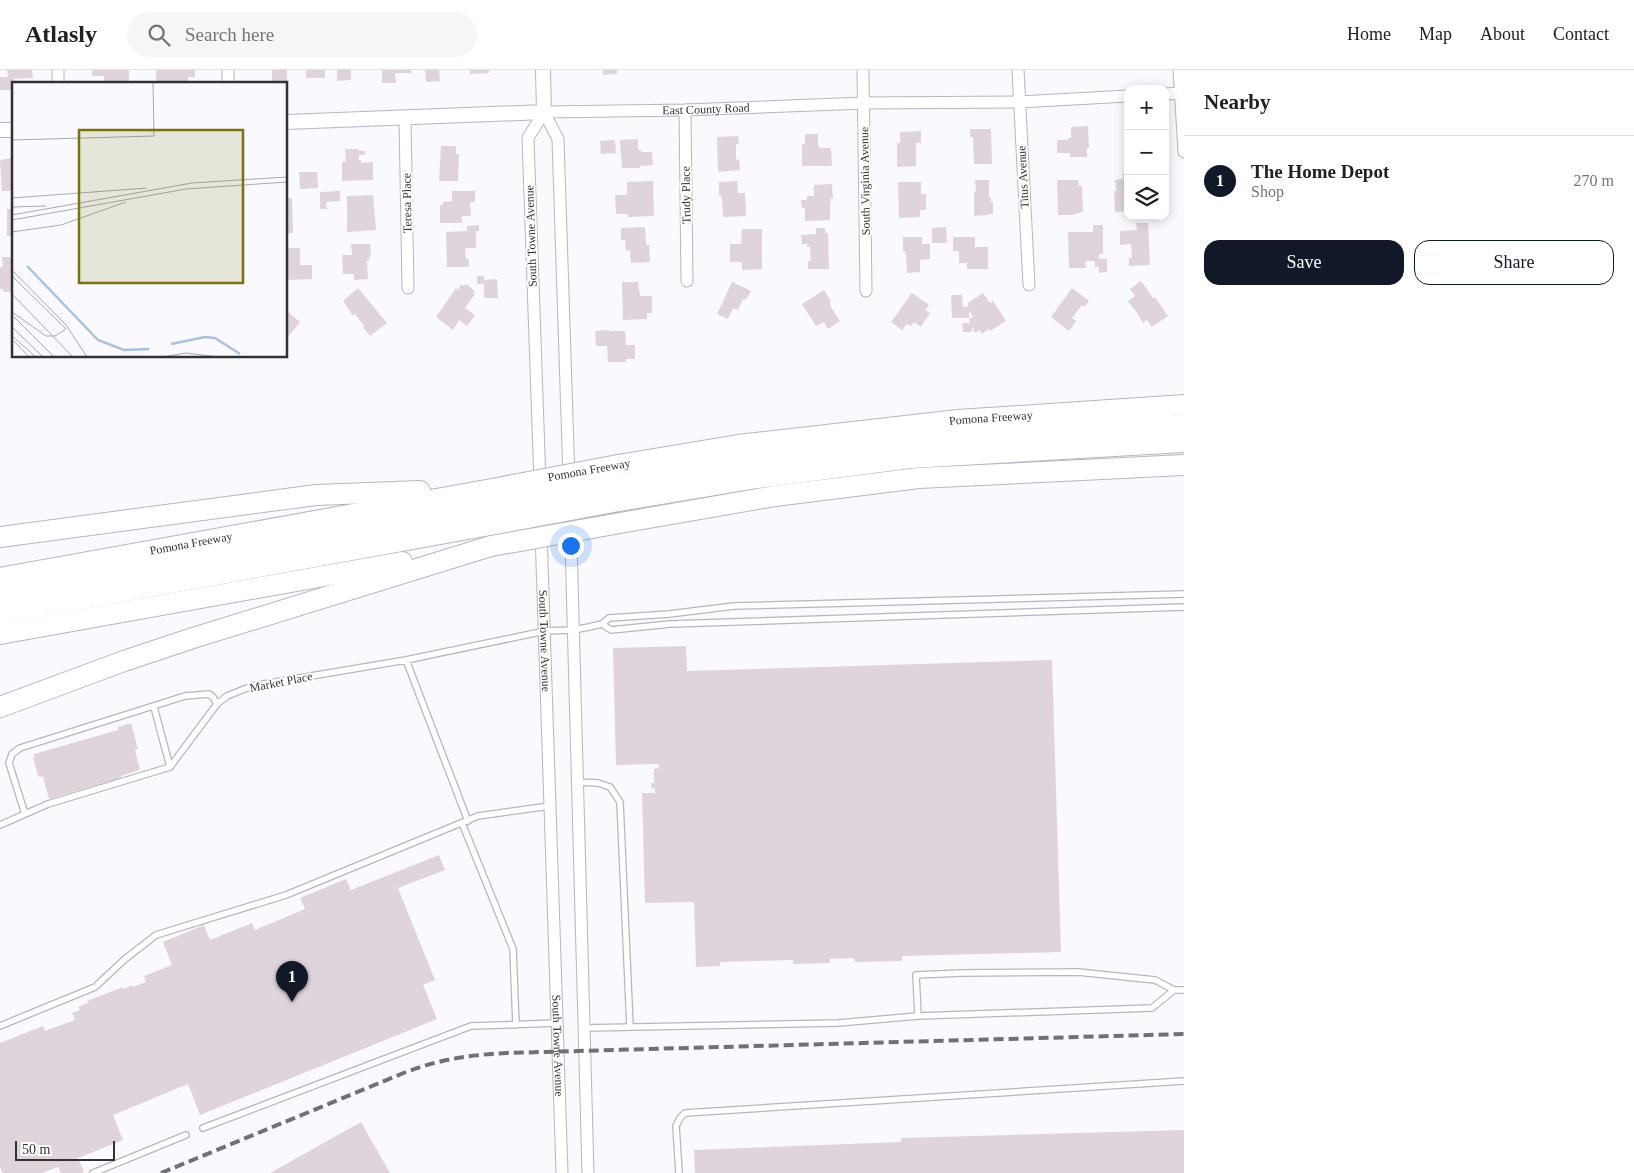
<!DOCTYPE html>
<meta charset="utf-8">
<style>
:root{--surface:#fff;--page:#f6f6f6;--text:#202124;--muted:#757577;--line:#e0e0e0;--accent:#111827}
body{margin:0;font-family:Georgia,serif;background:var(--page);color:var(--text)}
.controls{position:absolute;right:15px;top:15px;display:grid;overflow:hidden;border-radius:10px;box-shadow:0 2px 12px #0003}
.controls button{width:45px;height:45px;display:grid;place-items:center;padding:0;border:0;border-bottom:1px solid var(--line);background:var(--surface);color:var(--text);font:25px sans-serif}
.scale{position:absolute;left:15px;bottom:12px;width:100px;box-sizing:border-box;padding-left:5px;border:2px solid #323135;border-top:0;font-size:14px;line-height:18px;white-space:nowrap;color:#323135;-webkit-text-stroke:4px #fff;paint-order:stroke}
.you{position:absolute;left:570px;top:475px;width:18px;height:18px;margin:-12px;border:4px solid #fff;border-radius:50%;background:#1a73e8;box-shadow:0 0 0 8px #1a73e833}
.badge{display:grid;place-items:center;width:32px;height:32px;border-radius:50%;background:var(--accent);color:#fff;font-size:16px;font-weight:700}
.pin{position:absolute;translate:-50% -41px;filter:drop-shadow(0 1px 2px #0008)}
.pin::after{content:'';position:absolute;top:26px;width:18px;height:15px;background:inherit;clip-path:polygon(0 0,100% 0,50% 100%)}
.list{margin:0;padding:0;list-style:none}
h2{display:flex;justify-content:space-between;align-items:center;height:65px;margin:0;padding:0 20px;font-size:21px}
h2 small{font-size:16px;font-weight:400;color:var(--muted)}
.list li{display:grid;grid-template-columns:32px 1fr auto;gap:15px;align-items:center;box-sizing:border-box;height:90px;padding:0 20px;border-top:1px solid var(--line)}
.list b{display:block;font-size:19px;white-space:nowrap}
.list p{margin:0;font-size:16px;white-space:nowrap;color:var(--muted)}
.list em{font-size:16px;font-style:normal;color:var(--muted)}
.actions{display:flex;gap:10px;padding:15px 20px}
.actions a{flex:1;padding:11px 0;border:1px solid var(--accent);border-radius:15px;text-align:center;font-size:18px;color:var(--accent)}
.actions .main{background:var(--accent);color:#fff}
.icon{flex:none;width:28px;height:28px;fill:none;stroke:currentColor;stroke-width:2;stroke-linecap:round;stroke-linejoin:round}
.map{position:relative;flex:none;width:1184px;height:1103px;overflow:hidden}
header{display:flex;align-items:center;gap:30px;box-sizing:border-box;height:70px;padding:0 25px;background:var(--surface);border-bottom:1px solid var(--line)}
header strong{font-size:24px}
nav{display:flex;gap:28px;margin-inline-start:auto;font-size:18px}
.search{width:350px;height:45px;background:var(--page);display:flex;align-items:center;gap:12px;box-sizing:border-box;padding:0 18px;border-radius:28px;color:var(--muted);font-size:19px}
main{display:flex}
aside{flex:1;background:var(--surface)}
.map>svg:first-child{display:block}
</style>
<header>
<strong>Atlasly</strong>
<div class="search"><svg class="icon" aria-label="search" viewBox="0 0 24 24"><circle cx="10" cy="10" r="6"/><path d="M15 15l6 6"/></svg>Search here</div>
<nav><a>Home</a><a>Map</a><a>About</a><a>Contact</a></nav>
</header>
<main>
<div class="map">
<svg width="1184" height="1103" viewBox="0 0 1184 1103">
<rect width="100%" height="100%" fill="#faf9fd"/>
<!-- building -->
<path fill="#dfd4dc" d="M 7,0 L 32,0 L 33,8 L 14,9 L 14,20 L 0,20 L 0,7 L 8,7 Z
M 92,0 L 129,0 L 129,14 L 104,14 L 104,6 L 92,6 Z
M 156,0 L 195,0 L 195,7 L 188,7 L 188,14 L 156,14 Z
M 272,0 L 287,0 L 287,14 L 272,14 Z
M 306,0 L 325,0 L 325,8 L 306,8 Z
M 337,0 L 351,0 L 351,10 L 337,11 Z
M 382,0 L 411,0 L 411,3 L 395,3 L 396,13 L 382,13 Z
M 425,0 L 439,0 L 440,11 L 426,12 Z
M 470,0 L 489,0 L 489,3 L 470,4 Z
M 603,0 L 617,0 L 617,4 L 603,5 Z
M 1088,56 L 1089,78 L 1087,78 L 1087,87 L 1070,87 L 1070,83 L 1057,83 L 1057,70 L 1068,70 L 1068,68 L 1071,68 L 1071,57 Z
M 970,59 L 991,59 L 992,94 L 974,94 L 973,67 L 970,67 Z
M 921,61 L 921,73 L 916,73 L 916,96 L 897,97 L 897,73 L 900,73 L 900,62 Z
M 805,64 L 818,64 L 818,75 L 820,78 L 831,78 L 832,96 L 802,96 L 802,74 L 805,74 Z
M 738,66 L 739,74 L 736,74 L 736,90 L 739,89 L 740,100 L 718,102 L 717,67 Z
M 638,69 L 638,80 L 641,80 L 641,82 L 652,82 L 653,95 L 640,96 L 640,98 L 622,98 L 620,70 Z
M 615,70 L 616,83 L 601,84 L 600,71 Z
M 441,76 L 456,76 L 456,84 L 459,84 L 458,111 L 439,111 Z
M 345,79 L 359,79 L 359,81 L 365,81 L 365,85 L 359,85 L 359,90 L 361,90 L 361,93 L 373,92 L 373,110 L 342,111 L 342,92 L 346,92 Z
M 14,88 L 14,121 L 2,121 L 0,90 Z
M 299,102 L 317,102 L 318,118 L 300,119 Z
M 1128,102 L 1128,141 L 1115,142 L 1114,121 L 1116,121 L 1115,110 L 1123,109 L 1123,103 Z
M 975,110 L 989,110 L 989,128 L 991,128 L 991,132 L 993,132 L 993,144 L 988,144 L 988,145 L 974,146 L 974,122 L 976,122 Z
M 1057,110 L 1078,110 L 1079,116 L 1082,116 L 1083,142 L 1071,145 L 1058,145 Z
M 653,111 L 654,146 L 628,147 L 628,144 L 616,144 L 615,125 L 627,125 L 627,112 Z
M 737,111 L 738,123 L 745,123 L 746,146 L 723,147 L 722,129 L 721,129 L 721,125 L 719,125 L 719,112 Z
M 898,112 L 921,112 L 921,124 L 926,124 L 926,140 L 920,140 L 920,147 L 899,148 Z
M 832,114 L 833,128 L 831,128 L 831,131 L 830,132 L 830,150 L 805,151 L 805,138 L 802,138 L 801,130 L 807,130 L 807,126 L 814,126 L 814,115 Z
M 340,121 L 340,131 L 326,132 L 327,139 L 320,139 L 320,122 Z
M 452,121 L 475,121 L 475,132 L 470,132 L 471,146 L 462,146 L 462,153 L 440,153 L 440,135 L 443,135 L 443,132 L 452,131 Z
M 373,125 L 376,160 L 347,162 L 347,126 Z
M 286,128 L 292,128 L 293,163 L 286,163 Z
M 7,139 L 14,139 L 14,173 L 11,173 L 11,166 L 7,166 Z
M 1136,153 L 1148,153 L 1150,195 L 1129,196 L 1129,188 L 1132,188 L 1131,174 L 1120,175 L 1120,161 L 1137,160 Z
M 479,155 L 479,161 L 476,161 L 476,178 L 465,178 L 466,189 L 469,189 L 469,197 L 447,197 L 446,162 L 467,161 L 467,156 Z
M 1093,155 L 1103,155 L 1103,184 L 1099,184 L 1099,189 L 1107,189 L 1107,202 L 1099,203 L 1099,197 L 1095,197 L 1095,191 L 1085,191 L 1086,198 L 1069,198 L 1068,162 L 1093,162 Z
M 645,157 L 646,175 L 649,175 L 650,192 L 631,193 L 630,180 L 626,181 L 625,170 L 621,170 L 621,158 Z
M 946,157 L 947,173 L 932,173 L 932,158 Z
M 816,158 L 825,158 L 825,163 L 828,163 L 829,199 L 808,199 L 808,191 L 811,191 L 810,177 L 807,177 L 807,174 L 802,174 L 801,165 L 816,164 Z
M 742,159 L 762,159 L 762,199 L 742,200 L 742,192 L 730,192 L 730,174 L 741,174 Z
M 903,167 L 922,167 L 922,174 L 930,174 L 930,189 L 920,190 L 920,202 L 907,203 L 906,184 L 905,184 L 905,181 L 903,181 Z
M 953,167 L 975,167 L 975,179 L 976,177 L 988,177 L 988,199 L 967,199 L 967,193 L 959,193 L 959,181 L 953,181 Z
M 351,174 L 370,174 L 371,187 L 369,187 L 369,191 L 367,191 L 368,209 L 354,210 L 354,204 L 343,204 L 342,185 L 352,185 Z
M 286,178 L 300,178 L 300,195 L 312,195 L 312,209 L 286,210 Z
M 2,187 L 14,187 L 14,222 L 3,222 L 3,219 L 0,219 L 0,197 L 3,197 Z
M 477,206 L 484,206 L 484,210 L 497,209 L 498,228 L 484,228 L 484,214 L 477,214 Z
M 1141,211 L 1153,228 L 1155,227 L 1168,246 L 1152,257 L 1147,250 L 1143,253 L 1139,247 L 1140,247 L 1128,231 L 1135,226 L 1130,219 Z
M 622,212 L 638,212 L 640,226 L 652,226 L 652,243 L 647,243 L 647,249 L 623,250 Z
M 732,212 L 751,221 L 746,230 L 743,229 L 738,240 L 733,238 L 728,249 L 717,244 Z
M 461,214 L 464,216 L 466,214 L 475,221 L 473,223 L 475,224 L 465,238 L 475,245 L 467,256 L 459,250 L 453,260 L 436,247 L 456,218 L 458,220 Z
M 358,218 L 387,253 L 370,266 L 363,257 L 364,256 L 355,244 L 353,246 L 343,231 Z
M 1072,218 L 1089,231 L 1084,237 L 1082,235 L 1072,248 L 1076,251 L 1069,261 L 1051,247 Z
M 824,220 L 831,231 L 829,232 L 831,235 L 830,236 L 840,251 L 828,259 L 824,252 L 816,256 L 802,234 Z
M 912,223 L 929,235 L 925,240 L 930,243 L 921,257 L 914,252 L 911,256 L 907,254 L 902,260 L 891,252 Z
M 983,223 L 990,233 L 993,231 L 1006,251 L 990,261 L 989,259 L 982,264 L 980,260 L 975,263 L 972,257 L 972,262 L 963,262 L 962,253 L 970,253 L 969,249 L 973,247 L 969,240 L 969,248 L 952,248 L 951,225 L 962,225 L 963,237 L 968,237 L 968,233 Z
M 286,240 L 300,252 L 286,269 Z
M 609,260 L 609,261 L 625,261 L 626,275 L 635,275 L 635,289 L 626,289 L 626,292 L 608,292 L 607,276 L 596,276 L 595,261 Z
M 686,576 L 687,601 L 1052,590 L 1061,882 L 902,886 L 902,891 L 855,892 L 854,888 L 830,889 L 830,893 L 793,894 L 793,890 L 720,892 L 720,896 L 696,897 L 694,832 L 645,833 L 642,723 L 655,723 L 655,718 L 652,719 L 651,713 L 654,713 L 654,699 L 659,698 L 659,694 L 616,695 L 613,578 Z
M 131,653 L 138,679 L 135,680 L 140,700 L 121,706 L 121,708 L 49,729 L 43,707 L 38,706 L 33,687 L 35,687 L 34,684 L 118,660 L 118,657 Z
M 439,785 L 445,800 L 398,818 L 435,910 L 423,915 L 437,949 L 200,1045 L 188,1014 L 113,1045 L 123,1070 L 78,1088 L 84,1102 L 81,1103 L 61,1103 L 58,1097 L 42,1103 L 3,1103 L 0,1097 L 0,973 L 43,956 L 45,961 L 75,950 L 72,943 L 80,940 L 78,937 L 88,933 L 87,931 L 123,917 L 123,919 L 132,915 L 133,917 L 146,912 L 144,906 L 172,895 L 163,872 L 204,855 L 210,870 L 252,853 L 255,860 L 305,839 L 300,828 L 346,809 L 351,820 Z
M 361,1052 L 390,1103 L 270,1103 Z
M 1184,1060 L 1184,1103 L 695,1103 L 694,1080 L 901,1072 L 901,1068 Z"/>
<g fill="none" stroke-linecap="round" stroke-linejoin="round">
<!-- service casing -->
<g stroke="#b7b6c0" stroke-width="8">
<path id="service" d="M 602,554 L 611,560 L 670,554 L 1184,537
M 406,590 L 468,751
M 154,637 L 170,697
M 577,712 L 598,713 L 610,717 L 620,732 L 630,957
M 25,744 L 9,693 L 12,684 L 20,678 L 185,626 L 209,624 L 213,627 L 217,634
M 462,753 L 513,879 L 516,955
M 0,755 L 48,734 L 170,697 L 217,634 L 227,626 L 252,616 L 406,590 L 545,561 L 573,560 L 589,557 L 602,554 L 609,548 L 669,544 L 734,536 L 1184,524
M 918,946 L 1152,938 L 1174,920
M 0,956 L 95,917 L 125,889 L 156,865 L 286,825 L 478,746 L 550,736
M 584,958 L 838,953 L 918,946 L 916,905 L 961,903 L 1078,902 L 1155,910 L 1174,920 L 1184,920
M 203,1058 L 471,956 L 557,953
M 93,1103 L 186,1065
M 679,1103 L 676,1056 L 680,1048 L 685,1043 L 1184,1011"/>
</g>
<!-- minor casing -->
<g stroke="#b7b6c0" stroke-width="13">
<g id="minor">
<path d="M 228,0 L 228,14"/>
<path d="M 863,0 L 866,221"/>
<path d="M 1018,0 L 1029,215"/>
<path d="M 1179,0 L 1184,82"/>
<path d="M 58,14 L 58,0"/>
<path d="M 1165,24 L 1184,23"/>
<path d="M 685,40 L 687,211"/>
<path d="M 544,42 L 558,69 L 569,409"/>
<path id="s1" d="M 544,42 L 685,40 L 864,33 L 1019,32 L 1128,26"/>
<path d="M 405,48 L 408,218"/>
<path d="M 540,413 L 528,68 L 544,42"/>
<path d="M 570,435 L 588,1103"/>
<path id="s2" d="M 541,462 L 562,1103"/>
</g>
</g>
<!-- tertiary casing -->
<g stroke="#b7b6c0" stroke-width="16">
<path id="tertiary" d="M 286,52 L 544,42 L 543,0
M 0,60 L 14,60"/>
</g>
<!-- motorway casing -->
<g stroke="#b7b6c0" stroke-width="22">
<g id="motorway">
<path id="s3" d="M 618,395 L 738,375 L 958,350 L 1184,335"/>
<path d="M 619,415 C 685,402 751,389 817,381 C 939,366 1061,361 1184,355"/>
<path d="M 619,431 L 757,408 L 910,388 L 1184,372"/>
<path d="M 620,453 L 775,426 L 919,408 L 1184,395"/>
<path d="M 0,467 L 316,425 L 420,421"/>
<path id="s4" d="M 0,508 L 492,419"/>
<path d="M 0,526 L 199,489 L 490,438"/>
<path d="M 0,544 L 490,455"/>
<path d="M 0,564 L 402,492"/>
<path d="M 0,637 L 124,591 L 193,568 L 491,476"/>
</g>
</g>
<!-- service -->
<use href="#service" stroke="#fff" stroke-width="5.5"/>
<!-- minor -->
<use href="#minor" stroke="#fff" stroke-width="11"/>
<!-- tertiary -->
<use href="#tertiary" stroke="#fff" stroke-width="14"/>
<!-- motorway -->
<use href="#motorway" stroke="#fff" stroke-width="20"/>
<!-- rail -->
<path stroke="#717074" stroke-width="4" stroke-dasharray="10 5" stroke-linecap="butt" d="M 161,1103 L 406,1002 C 441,989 469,985 507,983 L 1184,964"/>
<!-- motorway-bridge casing -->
<g stroke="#b7b6c0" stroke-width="22" stroke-linecap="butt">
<path id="motorway-bridge" d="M 492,419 L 618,395
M 490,438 L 619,415
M 490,455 L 619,431
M 491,476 L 620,453"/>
</g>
<!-- motorway-bridge -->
<use href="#motorway-bridge" stroke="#fff" stroke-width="20"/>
</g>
<g text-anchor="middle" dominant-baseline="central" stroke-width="4" stroke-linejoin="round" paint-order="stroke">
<!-- street labels -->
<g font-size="12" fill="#323135" stroke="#fff">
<text stroke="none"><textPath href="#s1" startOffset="162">East County Road</textPath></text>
<text transform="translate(1023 107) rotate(-93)">Titus Avenue</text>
<text transform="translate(865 111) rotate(-91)">South Virginia Avenue</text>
<text transform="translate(686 125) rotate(-91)">Trudy Place</text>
<text transform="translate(407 133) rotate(-91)">Teresa Place</text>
<text transform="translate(531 166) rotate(-92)">South Towne Avenue</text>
<text stroke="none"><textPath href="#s3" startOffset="376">Pomona Freeway</textPath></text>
<text transform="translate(589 400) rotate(-10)">Pomona Freeway</text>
<text stroke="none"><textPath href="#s4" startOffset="194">Pomona Freeway</textPath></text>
<text stroke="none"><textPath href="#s2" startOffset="109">South Towne Avenue</textPath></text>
<text transform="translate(281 612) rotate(-11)">Market Place</text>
<text stroke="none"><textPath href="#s2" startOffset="514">South Towne Avenue</textPath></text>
</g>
</g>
<!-- overview -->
<g transform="translate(12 12)">
<rect width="275" height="275" fill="#faf9fd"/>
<path fill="none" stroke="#a9c1e0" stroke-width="2.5" d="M 15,184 L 86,258 L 112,268 L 137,267M 159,262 L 193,255 L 203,256 L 228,272"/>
<path fill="none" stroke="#aaa9ad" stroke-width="1" d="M 0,58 L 142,54 L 141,0M 0,116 L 135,106M 0,125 L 34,124M 0,133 L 180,101 L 275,95M 0,138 L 174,107 L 275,100M 0,150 L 49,143 L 114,120M 0,188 L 54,243 L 75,275M 0,194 L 54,247M 0,212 L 61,275M 0,230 L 34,254 L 43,254 L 54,247M 2,235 L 42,275M 0,245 L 31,275M 0,254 L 24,275M 2,259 L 17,275M 150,275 L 174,271 L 207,275"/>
<path fill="#7a7111" fill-opacity="0.15" stroke="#7a7111" stroke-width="2.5" d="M 67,48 L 231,48 L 231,201 L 67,201 Z"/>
<rect width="275" height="275" fill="none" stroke="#323135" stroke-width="2.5"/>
</g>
</svg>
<div class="controls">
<button>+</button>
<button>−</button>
<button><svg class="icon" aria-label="layers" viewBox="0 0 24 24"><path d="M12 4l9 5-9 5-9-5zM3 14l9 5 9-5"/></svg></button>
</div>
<div class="scale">50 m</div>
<div class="you"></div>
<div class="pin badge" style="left:292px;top:932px">1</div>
</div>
<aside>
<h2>Nearby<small></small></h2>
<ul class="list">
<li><span class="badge">1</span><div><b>The Home Depot</b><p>Shop</p></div><em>270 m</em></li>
</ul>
<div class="actions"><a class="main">Save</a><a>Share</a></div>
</aside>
</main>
